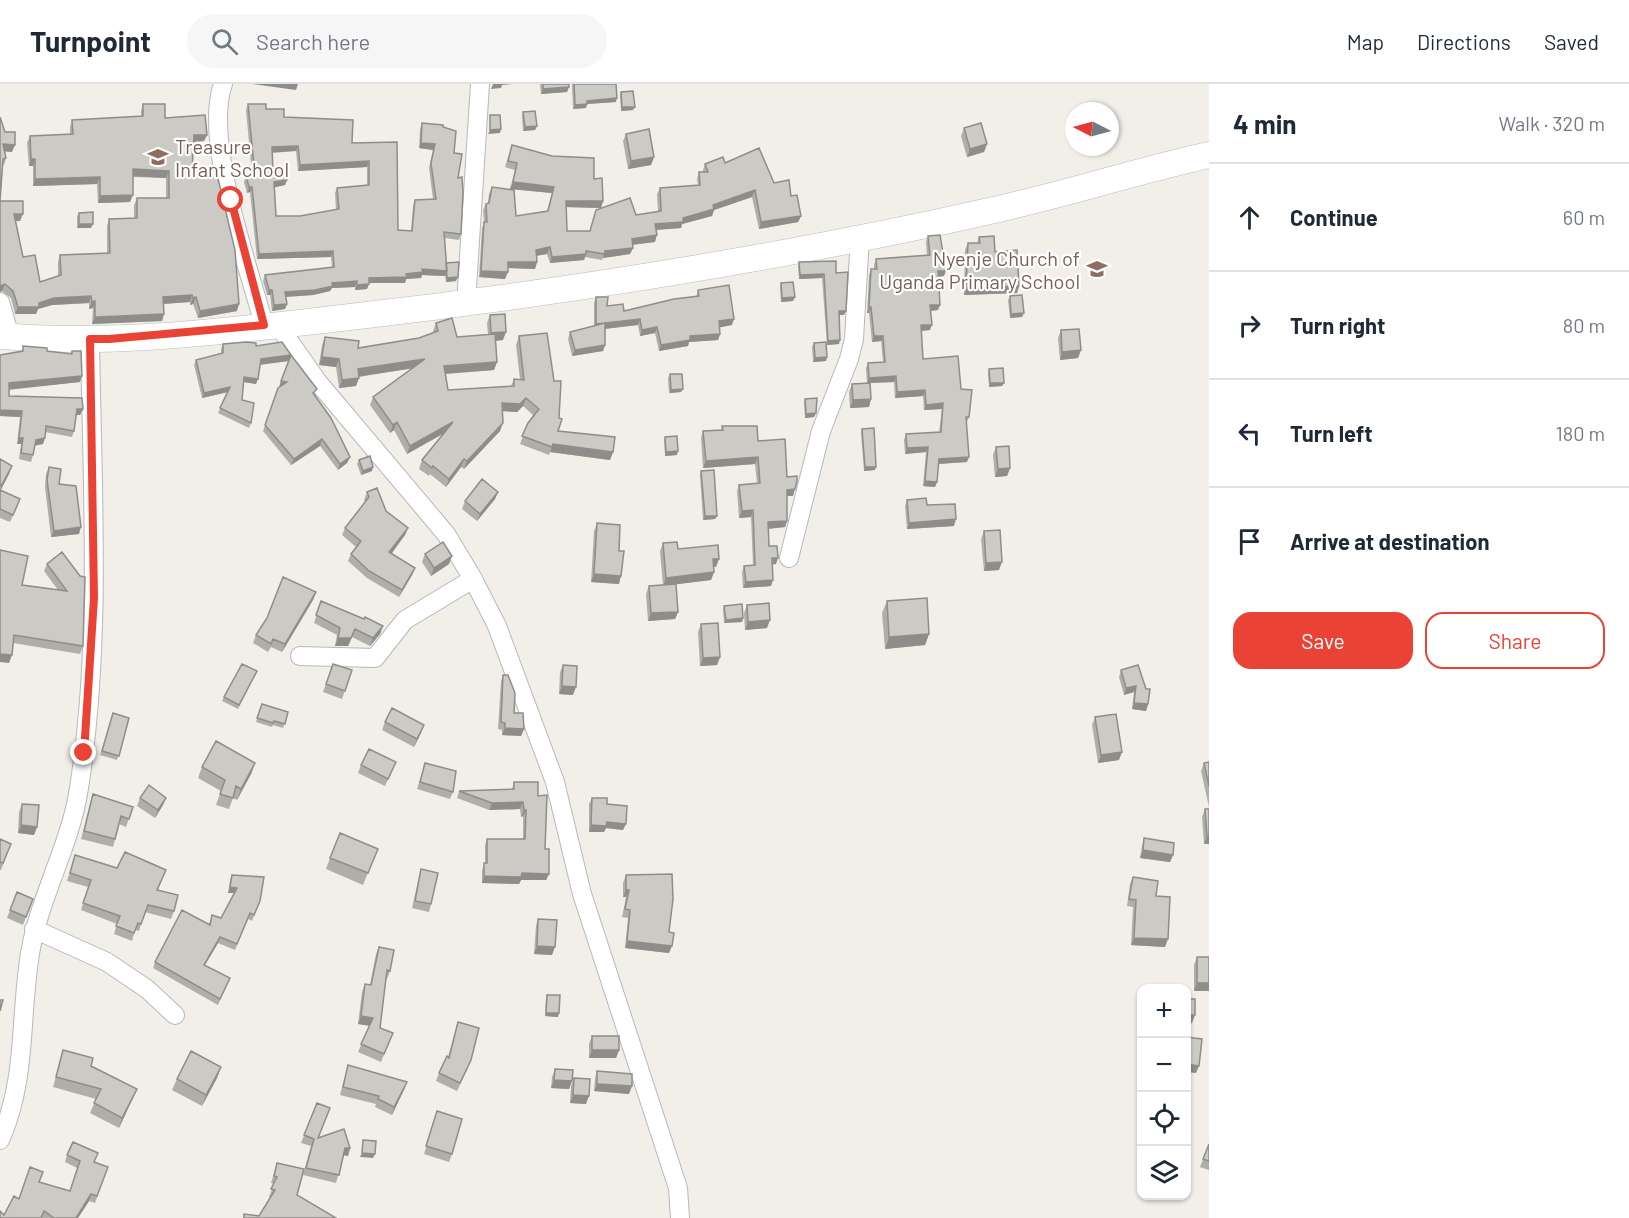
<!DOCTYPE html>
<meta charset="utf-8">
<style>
:root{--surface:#fff;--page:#f6f6f7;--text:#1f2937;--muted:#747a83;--line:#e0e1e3;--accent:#ea4335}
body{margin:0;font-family:Barlow,sans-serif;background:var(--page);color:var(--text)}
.controls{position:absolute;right:18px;bottom:18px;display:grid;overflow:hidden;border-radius:12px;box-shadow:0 2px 4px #0004}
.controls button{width:54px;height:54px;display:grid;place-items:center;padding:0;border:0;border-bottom:2px solid var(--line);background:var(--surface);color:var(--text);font:30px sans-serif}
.compass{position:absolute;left:1065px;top:18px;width:54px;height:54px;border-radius:50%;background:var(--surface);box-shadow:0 2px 4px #0004;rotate:276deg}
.stop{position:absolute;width:18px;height:18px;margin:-14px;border:4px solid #ea4335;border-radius:50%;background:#fff}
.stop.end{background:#ea4335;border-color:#fff;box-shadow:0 2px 6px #0008}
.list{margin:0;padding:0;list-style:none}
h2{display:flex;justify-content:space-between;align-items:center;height:78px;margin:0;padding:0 24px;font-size:26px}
h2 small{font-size:20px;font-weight:400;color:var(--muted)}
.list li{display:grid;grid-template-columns:39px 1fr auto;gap:18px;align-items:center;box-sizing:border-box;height:108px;padding:0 24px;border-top:2px solid var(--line)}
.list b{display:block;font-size:22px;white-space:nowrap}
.list em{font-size:20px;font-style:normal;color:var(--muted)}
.actions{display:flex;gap:12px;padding:18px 24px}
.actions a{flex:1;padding:14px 0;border:2px solid var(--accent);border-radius:18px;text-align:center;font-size:21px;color:var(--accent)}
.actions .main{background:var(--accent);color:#fff}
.icon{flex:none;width:33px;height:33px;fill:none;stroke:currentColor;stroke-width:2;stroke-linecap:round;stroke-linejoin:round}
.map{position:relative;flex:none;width:1209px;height:1134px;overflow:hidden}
header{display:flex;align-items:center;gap:36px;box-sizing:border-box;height:84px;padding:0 30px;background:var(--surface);border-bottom:2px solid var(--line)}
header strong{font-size:28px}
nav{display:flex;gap:33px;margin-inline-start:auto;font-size:21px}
.search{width:420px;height:54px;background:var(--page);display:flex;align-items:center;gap:15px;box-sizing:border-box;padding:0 21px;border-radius:33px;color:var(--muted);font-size:22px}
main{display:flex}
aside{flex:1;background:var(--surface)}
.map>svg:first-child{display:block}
</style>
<header>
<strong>Turnpoint</strong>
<div class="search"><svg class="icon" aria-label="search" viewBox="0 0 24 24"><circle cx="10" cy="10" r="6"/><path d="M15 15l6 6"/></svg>Search here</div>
<nav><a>Map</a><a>Directions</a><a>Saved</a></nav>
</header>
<main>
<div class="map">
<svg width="1209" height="1134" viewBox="0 0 1209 1134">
<rect width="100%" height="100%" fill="#f1efe8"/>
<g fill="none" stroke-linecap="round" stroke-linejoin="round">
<!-- street casing -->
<g stroke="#b5b8bc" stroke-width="20">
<path id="street" d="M 223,0 C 203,56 248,181 264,241
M 0,218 L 10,253
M 466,220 L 480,0
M 278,241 L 317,297 L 446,450 L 473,495 L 497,542 L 555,698 L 582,810 L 678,1104 L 680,1134
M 789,474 L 821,347 L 849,275 L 854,255 L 860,153
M 300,572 L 375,574 L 405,536 L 473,495
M 34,845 L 107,878 L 147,905 L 175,931
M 0,1056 C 28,994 19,929 31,864 C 41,810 71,759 79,704 C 102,556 92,404 90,255"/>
</g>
<!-- secondary casing -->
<g stroke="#b6babf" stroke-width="27">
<path id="secondary" d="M 0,252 C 116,262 235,246 350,233 C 567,208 782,174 994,126 C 1066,110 1137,87 1209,71"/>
</g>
<!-- street -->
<use href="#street" stroke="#fff" stroke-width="18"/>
<!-- secondary -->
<use href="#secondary" stroke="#fff" stroke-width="26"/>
</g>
<!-- wall -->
<path fill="#afaea9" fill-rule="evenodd" d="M 540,0 L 569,0 L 567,8 L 541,10 Z
M 572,0 L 616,0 L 616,18 L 587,20 L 586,24 L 573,25 Z
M 621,8 L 633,26 L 621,27 L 620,12 Z
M 143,20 L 165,34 L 207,51 L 204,57 L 194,58 L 192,86 L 237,227 L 198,234 L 193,220 L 190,221 L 190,218 L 164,220 L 164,230 L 162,237 L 92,240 L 93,224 L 89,225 L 89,219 L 52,221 L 38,225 L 36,230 L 15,230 L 11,214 L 2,207 L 0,208 L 0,33 L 5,48 L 12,68 L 5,67 L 6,74 L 4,81 L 3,81 L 0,117 L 20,137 L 16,137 L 23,173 L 40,198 L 58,192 L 58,178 L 60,171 L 107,169 L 107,142 L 109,135 L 134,134 L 134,121 L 137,114 L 166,114 L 166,94 L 133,93 L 130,118 L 98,119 L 97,100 L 33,102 L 33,82 L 29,82 L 27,59 L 30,52 L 70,50 L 70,43 L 72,36 L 141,32 L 141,27 Z
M 248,20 L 266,25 L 284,33 L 352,59 L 397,58 L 398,146 L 411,147 L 413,122 L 415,116 L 433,115 L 429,84 L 433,66 L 419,64 L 420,45 L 422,39 L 443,43 L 454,69 L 458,94 L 461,150 L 459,156 L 445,154 L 446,179 L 456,197 L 446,198 L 445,191 L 445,192 L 422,191 L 421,194 L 406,195 L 405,199 L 369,199 L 367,205 L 355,206 L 355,203 L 332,204 L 330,207 L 313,211 L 286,213 L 287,220 L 285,225 L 272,227 L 270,211 L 267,211 L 263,197 L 265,191 L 332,183 L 331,173 L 257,175 L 250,108 L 247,109 L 244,98 L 246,92 L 252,91 L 246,26 ZM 296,67 L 298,87 L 367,83 L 367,101 L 337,104 L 335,109 L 336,126 L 300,132 L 276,132 L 274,103 L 285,101 L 287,96 L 273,87 L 272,68 Z
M 523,28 L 537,42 L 535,46 L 523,47 L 522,32 Z
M 964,44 L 987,60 L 984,68 L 967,73 L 961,52 Z
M 626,50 L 654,73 L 651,81 L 628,85 L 623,57 Z
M 512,61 L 594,95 L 603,117 L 601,124 L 566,123 L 567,147 L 590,147 L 596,126 L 636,131 L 658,128 L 657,110 L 660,104 L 698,101 L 697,95 L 699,88 L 703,88 L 703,86 L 705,80 L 725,79 L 774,99 L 791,112 L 801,132 L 798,138 L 759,145 L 752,113 L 714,126 L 712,132 L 682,140 L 681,144 L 656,146 L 655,158 L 632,161 L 633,164 L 630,170 L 603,174 L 602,176 L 585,173 L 584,176 L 550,179 L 547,170 L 537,172 L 537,178 L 535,185 L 508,184 L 505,195 L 479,193 L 482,144 L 484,138 L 483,126 L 486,120 L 488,119 L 489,110 L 492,103 L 516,132 L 547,127 L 552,109 L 510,105 L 515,86 L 505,83 Z
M 79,129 L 91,144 L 77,144 L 77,132 Z
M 928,152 L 944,192 L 938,193 L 938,226 L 931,227 L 930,246 L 921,247 L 923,275 L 961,305 L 969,333 L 967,338 L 967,378 L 938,380 L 937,398 L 935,403 L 923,402 L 926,368 L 905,370 L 904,356 L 906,350 L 939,348 L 942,325 L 924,326 L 923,312 L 895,314 L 894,298 L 870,299 L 871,315 L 869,323 L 850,324 L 849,308 L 852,300 L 867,299 L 866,284 L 868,279 L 883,278 L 881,257 L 872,258 L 869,229 L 867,229 L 869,191 L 871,185 L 874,185 L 874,181 L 876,175 L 927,171 L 926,158 Z
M 979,153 L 995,168 L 1019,202 L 1017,209 L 964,211 L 965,166 L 968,159 L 977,159 Z
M 799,178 L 836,189 L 844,231 L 839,231 L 839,260 L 827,261 L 822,194 L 799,195 L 798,182 Z
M 781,199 L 795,213 L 793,217 L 781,218 L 780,203 Z
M 698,206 L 732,241 L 719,243 L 720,250 L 718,256 L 689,258 L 688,262 L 659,267 L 655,249 L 640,252 L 638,241 L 605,245 L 605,261 L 603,267 L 572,272 L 568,255 L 570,248 L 594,242 L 594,219 L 596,213 L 607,222 L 624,227 L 696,213 Z
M 1010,212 L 1022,233 L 1010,234 L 1008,216 Z
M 490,231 L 503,256 L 496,257 L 497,278 L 494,286 L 446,290 L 448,306 L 511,302 L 514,295 L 520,295 L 516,261 L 519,252 L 558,347 L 613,368 L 610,376 L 550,368 L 549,371 L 520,360 L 528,339 L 533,331 L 523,322 L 517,328 L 502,327 L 500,347 L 464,385 L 461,383 L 446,403 L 430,390 L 429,392 L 419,385 L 422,376 L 444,349 L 407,370 L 394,346 L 390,349 L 370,321 L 373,313 L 412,284 L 359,293 L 356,302 L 339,304 L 336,283 L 319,281 L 322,261 L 325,253 L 358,264 L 419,254 L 433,249 L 433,247 L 436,239 L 457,253 L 488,250 L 487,239 Z
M 1061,246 L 1081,266 L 1078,274 L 1060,276 L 1058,254 Z
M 282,258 L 315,311 L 350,373 L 347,379 L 338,386 L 320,362 L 291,381 L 263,347 L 289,277 L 260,280 L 256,300 L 244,298 L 242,316 L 251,339 L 249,344 L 218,329 L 228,308 L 202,314 L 194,281 L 196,276 L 221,269 L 221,265 L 223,260 L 256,262 Z
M 814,259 L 827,273 L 826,277 L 813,278 L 812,263 Z
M 23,262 L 47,267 L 71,270 L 72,267 L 80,298 L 9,305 L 9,312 L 83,325 L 80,331 L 76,331 L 74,347 L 72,353 L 45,348 L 43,360 L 35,361 L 33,371 L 31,378 L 19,375 L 21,360 L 17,360 L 20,333 L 0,332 L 0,271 L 22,267 Z
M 989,285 L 1004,299 L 1002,302 L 989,303 L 988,289 Z
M 670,290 L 681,308 L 669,309 L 668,294 Z
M 805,315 L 816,329 L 814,333 L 805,334 L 804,319 Z
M 722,342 L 758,357 L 787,393 L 793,412 L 787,412 L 787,437 L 785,443 L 768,445 L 769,462 L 776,480 L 772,480 L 771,502 L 743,504 L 742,488 L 744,482 L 753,481 L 751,433 L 739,434 L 737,407 L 739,401 L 757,399 L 755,380 L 703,384 L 701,354 L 703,347 L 721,346 Z
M 862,345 L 875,386 L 864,387 L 861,349 Z
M 665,353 L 677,371 L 665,372 L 664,357 Z
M 996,363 L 1010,384 L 1007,392 L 995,393 L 993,371 Z
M 0,375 L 9,390 L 1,406 L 17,423 L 10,438 L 0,434 Z
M 359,376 L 372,387 L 361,391 L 357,380 Z
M 49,383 L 79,450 L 51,453 L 45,403 L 46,390 Z
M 701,387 L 717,432 L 715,435 L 703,436 L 700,391 Z
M 367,408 L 386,427 L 408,444 L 405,451 L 391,469 L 415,484 L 412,491 L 399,513 L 367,494 L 348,477 L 351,470 L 356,463 L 342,451 L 345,444 L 365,418 L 364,416 Z
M 498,408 L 495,415 L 477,437 L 462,425 L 465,417 Z
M 907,416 L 927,421 L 954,442 L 907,445 L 905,422 Z
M 597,439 L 619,467 L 619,500 L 591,498 L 594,447 Z
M 984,447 L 999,486 L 984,487 L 981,455 Z
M 663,459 L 678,465 L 716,483 L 714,483 L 714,488 L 711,496 L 676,500 L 678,528 L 675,535 L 648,537 L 646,510 L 649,502 L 663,501 L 660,467 Z
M 62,468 L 83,562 L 80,570 L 13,559 L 9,579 L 22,501 L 58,506 L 44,487 L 47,480 Z
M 425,470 L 452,472 L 449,480 L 431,492 L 422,478 Z
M 316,508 L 313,516 L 282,568 L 271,563 L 268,568 L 253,559 L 256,551 Z
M 321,517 L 364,535 L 383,542 L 380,550 L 370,562 L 352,553 L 348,562 L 335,562 L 337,551 L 314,539 Z
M 887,517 L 929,550 L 925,561 L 885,565 L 882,529 Z
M 747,521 L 767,544 L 745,546 L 744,529 Z
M 724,522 L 743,534 L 742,538 L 724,539 L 723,526 Z
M 701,540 L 720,573 L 717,581 L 700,582 L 698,548 Z
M 333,580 L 352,586 L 342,615 L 323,608 Z
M 563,581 L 573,611 L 559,610 L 560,588 Z
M 1138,581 L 1148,620 L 1146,627 L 1132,625 L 1134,608 L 1124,611 L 1119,593 L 1121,586 Z
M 257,587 L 238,625 L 222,617 L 224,613 Z
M 503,591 L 514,629 L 524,645 L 521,652 L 502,651 L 502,646 L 498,645 L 501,597 Z
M 262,620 L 288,628 L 283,644 L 273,641 L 272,643 L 256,638 Z
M 113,629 L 129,634 L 117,676 L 100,671 Z
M 1095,633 L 1119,676 L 1098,679 L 1092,641 Z
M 385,638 L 421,649 L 414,663 L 382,646 Z
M 396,678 L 385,702 L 358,689 L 361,681 Z
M 1209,678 L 1209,723 L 1201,687 L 1204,679 Z
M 255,679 L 251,690 L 237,716 L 233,714 L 229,725 L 216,721 L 221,707 L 198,694 L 202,683 Z
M 425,679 L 453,708 L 450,715 L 417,705 Z
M 514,698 L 538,712 L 545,765 L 549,790 L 546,796 L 521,796 L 519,800 L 482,799 L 482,786 L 485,779 L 485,761 L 487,755 L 523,755 L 523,732 L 521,733 L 520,725 L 489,726 L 457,714 L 459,707 L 512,705 Z
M 93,710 L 133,723 L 126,743 L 119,740 L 113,763 L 81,755 Z
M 140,714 L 166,714 L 163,721 L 155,734 L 137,722 Z
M 592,714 L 607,720 L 623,746 L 606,744 L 604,748 L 589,748 L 589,720 Z
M 22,720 L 37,743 L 34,751 L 18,749 L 19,728 Z
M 1205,725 L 1209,725 L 1209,760 L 1204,760 L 1202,733 Z
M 1144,754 L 1173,771 L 1170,778 L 1140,774 L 1142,762 Z
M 0,755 L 11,760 L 1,786 L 0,786 Z
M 75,771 L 117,784 L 163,793 L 158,806 L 174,827 L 171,835 L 145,828 L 139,847 L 135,846 L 132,857 L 114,850 L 117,840 L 81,826 L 88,803 L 67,797 Z
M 330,774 L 373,776 L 363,801 L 326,785 Z
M 421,785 L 431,820 L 429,828 L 412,824 L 419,793 Z
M 232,791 L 258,822 L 252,837 L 248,835 L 235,866 L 218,859 L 205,881 L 230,894 L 218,921 L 153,884 L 155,878 L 209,840 L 212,831 L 221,834 L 234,809 L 228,809 L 230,796 Z
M 626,791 L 669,848 L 669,869 L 625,864 L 628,834 L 622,833 L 626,813 L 623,813 L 623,799 Z
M 1133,793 L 1165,863 L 1131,861 L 1133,823 L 1127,822 L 1130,800 Z
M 33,815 L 23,841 L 7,834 L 10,826 Z
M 538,835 L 552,871 L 534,870 L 536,842 Z
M 379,863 L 390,887 L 387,895 L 386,895 L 380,944 L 393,949 L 381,978 L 358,968 L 370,941 L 358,940 L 362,908 L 365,900 L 370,901 L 376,870 Z
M 1197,873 L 1209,873 L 1209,907 L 1194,907 L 1194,881 Z
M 547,911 L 558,933 L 545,932 L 546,914 Z
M 458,938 L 468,984 L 457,1007 L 436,997 L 439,989 L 448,973 Z
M 592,952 L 619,966 L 616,974 L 589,974 L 589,960 Z
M 63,966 L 91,982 L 133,1014 L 119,1044 L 90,1029 L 96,1015 L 53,1003 Z
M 348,981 L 407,998 L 392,1031 L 375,1023 L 376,1020 L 340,1011 Z
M 221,983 L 217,994 L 202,1022 L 172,1006 L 177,995 Z
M 555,985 L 572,997 L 569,1005 L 551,1004 L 552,993 Z
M 597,987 L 629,1010 L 594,1007 L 595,995 Z
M 574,994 L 586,1020 L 570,1019 L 571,1002 Z
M 317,1019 L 318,1053 L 350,1064 L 348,1072 L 344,1071 L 336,1099 L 303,1091 L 311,1062 L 301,1059 Z
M 437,1027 L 452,1070 L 449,1078 L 424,1070 Z
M 1209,1060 L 1209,1086 L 1200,1083 Z
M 67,1071 L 94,1078 L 108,1083 L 95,1119 L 89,1117 L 78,1134 L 0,1134 L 19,1115 L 39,1098 L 70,1107 L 77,1084 L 65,1078 Z
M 277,1079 L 297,1111 L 336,1134 L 243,1134 L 244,1130 L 259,1132 L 270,1113 L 269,1113 L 274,1100 L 271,1099 Z"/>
<!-- shaded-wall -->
<path fill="#8f8d8a" d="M 253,0 L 298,0 L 296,6 Z
M 493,0 L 512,0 L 502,1 L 501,4 L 491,5 Z
M 569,3 L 567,8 L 541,10 L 543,5 Z
M 617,14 L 616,18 L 587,20 L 586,24 L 573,25 L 575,21 L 587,17 Z
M 622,23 L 635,23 L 633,26 L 621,27 Z
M 537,42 L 535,46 L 523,47 L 525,43 Z
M 501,45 L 500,49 L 488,50 L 490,46 Z
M 194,51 L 207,51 L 204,57 L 192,58 Z
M 421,59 L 435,60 L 433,66 L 419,64 Z
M 3,60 L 15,61 L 12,68 L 0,67 Z
M 987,60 L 984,68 L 967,73 L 970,65 Z
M 298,62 L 296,67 L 270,69 L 272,63 Z
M 654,73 L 651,81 L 628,85 L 631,77 Z
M 31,75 L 35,75 L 33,82 L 29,82 Z
M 369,77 L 367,83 L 298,87 L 300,81 Z
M 133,85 L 169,87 L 166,94 L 130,92 Z
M 100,93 L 97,100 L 33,102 L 35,95 Z
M 287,96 L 285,101 L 272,104 L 274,98 Z
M 513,98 L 554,103 L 552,109 L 510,105 Z
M 249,103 L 252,103 L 250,108 L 247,109 Z
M 755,106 L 752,113 L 714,126 L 712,132 L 682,140 L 681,144 L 653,146 L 655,140 L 683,134 L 713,121 Z
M 133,111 L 130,118 L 98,119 L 100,112 Z
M 566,117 L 603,117 L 601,124 L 564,123 Z
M 14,130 L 23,130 L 20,137 L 12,137 Z
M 801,132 L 798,138 L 759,145 L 761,138 Z
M 79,140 L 93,140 L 91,144 L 77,144 Z
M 657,151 L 655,158 L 629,161 L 632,155 Z
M 550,163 L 547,170 L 533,172 L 536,166 Z
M 633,164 L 630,170 L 603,174 L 605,167 Z
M 333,167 L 331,173 L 257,175 L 259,170 Z
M 586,170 L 584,176 L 550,179 L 552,173 Z
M 508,178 L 537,178 L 535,185 L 506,184 Z
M 422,185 L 447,187 L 445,192 L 422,191 L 421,194 L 406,195 L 405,199 L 367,199 L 369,194 L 406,190 Z
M 481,187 L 508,188 L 505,195 L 479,193 Z
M 938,187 L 946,187 L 944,192 L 936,193 Z
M 824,190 L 822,194 L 799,195 L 800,191 Z
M 458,193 L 456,197 L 446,198 L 447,194 Z
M 357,197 L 355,203 L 332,204 L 330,207 L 313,211 L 283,213 L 285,208 L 332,199 Z
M 5,200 L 2,207 L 0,208 L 0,202 Z
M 369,200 L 367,205 L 355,206 L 357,201 Z
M 1019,202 L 1017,209 L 964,211 L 966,204 Z
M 269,206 L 272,206 L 270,211 L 267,211 Z
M 192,211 L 190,218 L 161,220 L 163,213 Z
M 91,212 L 89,219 L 52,221 L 38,225 L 36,230 L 15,230 L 18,223 L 39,219 L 54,214 Z
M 196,213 L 193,220 L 190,221 L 193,214 Z
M 795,213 L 793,217 L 781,218 L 782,214 Z
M 95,217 L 93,224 L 89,225 L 92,218 Z
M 239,220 L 237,227 L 198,234 L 200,227 Z
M 287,220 L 285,225 L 272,227 L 274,221 Z
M 930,221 L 940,221 L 938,226 L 928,227 Z
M 869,223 L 871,223 L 869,229 L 867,229 Z
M 839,227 L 846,227 L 844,231 L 837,231 Z
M 1024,229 L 1022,233 L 1010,234 L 1011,230 Z
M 164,230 L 162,237 L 92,240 L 95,233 Z
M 640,235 L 638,241 L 594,246 L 596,240 Z
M 734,235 L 732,241 L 717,244 L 719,237 Z
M 921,241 L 932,241 L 930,246 L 919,247 Z
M 657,243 L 655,249 L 640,252 L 642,246 Z
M 506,248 L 503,256 L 489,257 L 491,249 Z
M 720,250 L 718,256 L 689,258 L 688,262 L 659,267 L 661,261 L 690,252 Z
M 874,252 L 883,252 L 881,257 L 872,258 Z
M 840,256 L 839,260 L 827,261 L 828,257 Z
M 605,261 L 603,267 L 572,272 L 575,266 Z
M 1081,266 L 1078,274 L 1060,276 L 1062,268 Z
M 291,271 L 289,277 L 259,281 L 261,275 Z
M 322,273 L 339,275 L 336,283 L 319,281 Z
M 827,273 L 826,277 L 813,278 L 815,274 Z
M 425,275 L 422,283 L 355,293 L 358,285 Z
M 497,278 L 494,286 L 441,290 L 444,282 Z
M 82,292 L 80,298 L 7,306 L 9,299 Z
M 896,292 L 894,298 L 867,299 L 869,294 Z
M 244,293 L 258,295 L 256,300 L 243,298 Z
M 359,294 L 356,302 L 339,304 L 342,296 Z
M 281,297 L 287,298 L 284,304 L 279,303 Z
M 990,299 L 1004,299 L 1002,302 L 989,303 Z
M 230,303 L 228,308 L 202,314 L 204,309 Z
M 683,305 L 681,308 L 669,309 L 671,306 Z
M 925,306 L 923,312 L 895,314 L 897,308 Z
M 526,314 L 523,322 L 517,328 L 499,327 L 502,319 Z
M 871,315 L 869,323 L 850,324 L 853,316 Z
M 943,319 L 942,325 L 924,326 L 926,321 Z
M 77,325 L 83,325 L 80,331 L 75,331 Z
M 0,326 L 22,327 L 20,333 L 0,332 Z
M 816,329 L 814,333 L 805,334 L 806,330 Z
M 397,338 L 394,346 L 390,349 L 393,341 Z
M 453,338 L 450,346 L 407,370 L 410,362 Z
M 503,339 L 500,347 L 464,385 L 467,377 Z
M 19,354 L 23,354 L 21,360 L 17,360 Z
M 45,354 L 43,360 L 33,362 L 36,356 Z
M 322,355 L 320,362 L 291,381 L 294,375 Z
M 553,360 L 613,368 L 610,376 L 550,368 Z
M 928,363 L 926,368 L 905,370 L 907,364 Z
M 678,367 L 677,371 L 665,372 L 666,368 Z
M 350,373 L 347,379 L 338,386 L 340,380 Z
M 758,373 L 755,380 L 703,384 L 706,377 Z
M 969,373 L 967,378 L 937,380 L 939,375 Z
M 464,375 L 461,383 L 446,403 L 449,395 Z
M 12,382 L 9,390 L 0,407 L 1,402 Z
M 373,383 L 372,387 L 361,391 L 363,387 Z
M 865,383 L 876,383 L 875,386 L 864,387 Z
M 1010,384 L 1007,392 L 995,393 L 998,385 Z
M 925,397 L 937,398 L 935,403 L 923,402 Z
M 795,405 L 793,412 L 785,412 L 787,406 Z
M 498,408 L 495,415 L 477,437 L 480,430 Z
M 753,426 L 751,433 L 739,434 L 742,427 Z
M 705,432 L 717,432 L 715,435 L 703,436 Z
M 956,435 L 954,442 L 907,445 L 909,439 Z
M 787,437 L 785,443 L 765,445 L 768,438 Z
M 81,443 L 79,450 L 51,453 L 54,447 Z
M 408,444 L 405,451 L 387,476 L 389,468 Z
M 452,472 L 449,480 L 431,492 L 434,484 Z
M 772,474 L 778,474 L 776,480 L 770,481 Z
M 713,475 L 719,475 L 716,483 L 710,483 Z
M 1002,478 L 999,486 L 984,487 L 986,479 Z
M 415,484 L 412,491 L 399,513 L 402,506 Z
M 714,488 L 711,496 L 663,502 L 666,494 Z
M 594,490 L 621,492 L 619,500 L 591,498 Z
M 773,496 L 771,502 L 743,504 L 746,498 Z
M 316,508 L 313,516 L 282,568 L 285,560 Z
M 678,528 L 675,535 L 648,537 L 651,529 Z
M 743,534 L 742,538 L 724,539 L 726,536 Z
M 770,536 L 767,544 L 745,546 L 748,538 Z
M 383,542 L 380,550 L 370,562 L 373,554 Z
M 929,550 L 925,561 L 885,565 L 889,553 Z
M 352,553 L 348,562 L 335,562 L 338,554 Z
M 0,570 L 12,571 L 9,579 L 0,578 Z
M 720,573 L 717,581 L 700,582 L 703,574 Z
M 562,602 L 576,603 L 573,611 L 559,610 Z
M 1136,602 L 1134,608 L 1124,611 L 1126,604 Z
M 1134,619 L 1148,620 L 1146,627 L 1132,625 Z
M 424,641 L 421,649 L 414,663 L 417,655 Z
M 505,644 L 524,645 L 521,652 L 502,651 Z
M 1122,668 L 1119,676 L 1098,679 L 1101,671 Z
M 255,679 L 251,690 L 237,716 L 241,705 Z
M 166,714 L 163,721 L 155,734 L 158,726 Z
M 523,718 L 520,725 L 489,726 L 492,719 Z
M 524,726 L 526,726 L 523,732 L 521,733 Z
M 607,738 L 626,740 L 623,746 L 606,744 L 604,748 L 589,748 L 591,741 Z
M 21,741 L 37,743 L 34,751 L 18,749 Z
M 1207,752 L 1209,752 L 1209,760 L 1204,760 Z
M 1143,766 L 1173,771 L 1170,778 L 1140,774 Z
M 522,789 L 549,790 L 546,796 L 521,796 L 519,800 L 482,799 L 484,792 Z
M 230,803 L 237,804 L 235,809 L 228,809 Z
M 626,806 L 629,806 L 626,813 L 623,813 Z
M 220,853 L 218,859 L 202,886 L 204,881 Z
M 1134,854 L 1168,855 L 1165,863 L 1131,861 Z
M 627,857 L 672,862 L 669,869 L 625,864 Z
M 537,862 L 555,863 L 552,871 L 534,870 Z
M 1197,899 L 1209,899 L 1209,907 L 1194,907 Z
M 546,929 L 559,929 L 558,933 L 545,932 Z
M 1186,931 L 1195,931 L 1192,939 L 1186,939 Z
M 361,932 L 373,934 L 370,942 L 358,940 Z
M 592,966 L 619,966 L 616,974 L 589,974 Z
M 1186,980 L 1199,982 L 1196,989 L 1186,988 Z
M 221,983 L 217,994 L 202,1022 L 206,1011 Z
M 554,996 L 572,997 L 569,1005 L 551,1004 Z
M 407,998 L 404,1006 L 392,1031 L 394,1023 Z
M 597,1000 L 632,1002 L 629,1010 L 594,1007 Z
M 137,1005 L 133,1014 L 119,1044 L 122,1034 Z
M 573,1011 L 589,1012 L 586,1020 L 570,1019 Z
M 345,1064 L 350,1064 L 348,1072 L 343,1071 Z
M 362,1069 L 375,1070 L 373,1074 L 360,1073 Z
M 91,1110 L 89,1117 L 78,1134 L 76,1134 Z"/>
<!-- building -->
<path fill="#cccac5" stroke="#8f8d8a" stroke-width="1.5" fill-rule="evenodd" d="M 543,0 L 569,0 L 569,3 L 543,5 Z
M 574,0 L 616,0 L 617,14 L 587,17 L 587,20 L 575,21 Z
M 633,7 L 635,23 L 622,23 L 621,8 Z
M 143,20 L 165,20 L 165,34 L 205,31 L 207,51 L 194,51 L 192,86 L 216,86 L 235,166 L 239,220 L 200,227 L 196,213 L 193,214 L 192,211 L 163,213 L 164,230 L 98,233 L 95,233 L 95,217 L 92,218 L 91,212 L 54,214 L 39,219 L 39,223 L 18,223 L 13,207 L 5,200 L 0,202 L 0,33 L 5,48 L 15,48 L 15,61 L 3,60 L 6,74 L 3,75 L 0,117 L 23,117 L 23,130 L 14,130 L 23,173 L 35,171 L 40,198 L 61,191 L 60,171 L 110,169 L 109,135 L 137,134 L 137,114 L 169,114 L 169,87 L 133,85 L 133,111 L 100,112 L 100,93 L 35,95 L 35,75 L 31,75 L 30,52 L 73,50 L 72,36 L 143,32 Z
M 248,20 L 266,20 L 266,25 L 284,25 L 284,33 L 353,36 L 352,59 L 397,58 L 398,146 L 412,147 L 415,116 L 436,115 L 431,79 L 435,60 L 421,59 L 422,39 L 443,41 L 443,43 L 456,47 L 454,69 L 462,70 L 458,94 L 462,93 L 463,108 L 461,150 L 444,148 L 447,187 L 422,185 L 423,188 L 406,190 L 407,193 L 369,194 L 369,200 L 357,201 L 357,197 L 332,199 L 333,202 L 315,206 L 285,208 L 287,220 L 274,221 L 272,206 L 269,206 L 265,191 L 334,183 L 333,167 L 259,170 L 252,103 L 249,103 L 246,92 L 255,91 ZM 298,62 L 300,81 L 369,77 L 369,101 L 337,104 L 339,125 L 300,132 L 276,132 L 274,98 L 287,96 L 285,85 L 273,87 L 272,63 Z
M 535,27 L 537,42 L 525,43 L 523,28 Z
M 490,31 L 500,31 L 501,45 L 490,46 Z
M 981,39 L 987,60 L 970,65 L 964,44 Z
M 649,45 L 654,73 L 631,77 L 626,50 Z
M 512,61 L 552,72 L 594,74 L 594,95 L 602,94 L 603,117 L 566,117 L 567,147 L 590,147 L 596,126 L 630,114 L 636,131 L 661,127 L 660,104 L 700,101 L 699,88 L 708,88 L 705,80 L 723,73 L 725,79 L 759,64 L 774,99 L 789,96 L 791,112 L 797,111 L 801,132 L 761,138 L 755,106 L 713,121 L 714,125 L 683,134 L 683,138 L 655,140 L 657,151 L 632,155 L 633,164 L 605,167 L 604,170 L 586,167 L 586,170 L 552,173 L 550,163 L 536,166 L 537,178 L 508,178 L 508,188 L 481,187 L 484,138 L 487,138 L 486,120 L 489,119 L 492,103 L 514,106 L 516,132 L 548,127 L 554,103 L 513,98 L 517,79 L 508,77 Z
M 93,128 L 93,140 L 79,140 L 79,129 Z
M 940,151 L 946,187 L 938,187 L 940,221 L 930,221 L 932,241 L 921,241 L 923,275 L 958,272 L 961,305 L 972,306 L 969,333 L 966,333 L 969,373 L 939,375 L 937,398 L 925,397 L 928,363 L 907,364 L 906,350 L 941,348 L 943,319 L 926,321 L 925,306 L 897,308 L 896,292 L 869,294 L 868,279 L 885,278 L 883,252 L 874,252 L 871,223 L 869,223 L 871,185 L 877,185 L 876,175 L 930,171 L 928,152 Z
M 994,152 L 995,168 L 1017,166 L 1019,202 L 966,204 L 968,159 L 980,159 L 979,153 Z
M 836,177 L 836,189 L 848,188 L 846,227 L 839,227 L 840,256 L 828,257 L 824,190 L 800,191 L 799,178 Z
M 459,178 L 458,193 L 447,194 L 446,179 Z
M 793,198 L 795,213 L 782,214 L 781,199 Z
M 729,201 L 734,235 L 719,237 L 720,250 L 690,252 L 690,256 L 661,261 L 657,243 L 642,246 L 640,235 L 596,240 L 596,213 L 608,213 L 607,222 L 623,220 L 624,227 L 674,215 L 699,212 L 698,206 Z
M 1022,211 L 1024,229 L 1011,230 L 1010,212 Z
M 505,230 L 506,248 L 491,249 L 490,231 Z
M 452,234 L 457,253 L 495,250 L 497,278 L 444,282 L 448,306 L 514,302 L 514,295 L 524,296 L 519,252 L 547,249 L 554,297 L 561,297 L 559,334 L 562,335 L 558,347 L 615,353 L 613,368 L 553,360 L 552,363 L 522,352 L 528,339 L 539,325 L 526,314 L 520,320 L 502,319 L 503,339 L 467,377 L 464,375 L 449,395 L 433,382 L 432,384 L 422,376 L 453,338 L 410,362 L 397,338 L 393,341 L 373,313 L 425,275 L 358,285 L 359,294 L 342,296 L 339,275 L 322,273 L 325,253 L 359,257 L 358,264 L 419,254 L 438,247 L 436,239 Z
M 605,239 L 605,261 L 575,266 L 570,248 Z
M 1079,245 L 1081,266 L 1062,268 L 1061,246 Z
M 246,258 L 256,259 L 256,262 L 282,258 L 291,271 L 261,275 L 258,295 L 244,293 L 242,316 L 254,319 L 251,339 L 220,324 L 230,303 L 204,309 L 196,276 L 223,269 L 223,260 Z
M 826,258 L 827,273 L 815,274 L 814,259 Z
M 23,262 L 47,264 L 47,267 L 72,270 L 72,267 L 81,267 L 82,292 L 9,299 L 9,312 L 82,314 L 83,325 L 77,325 L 74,347 L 46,342 L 45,354 L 36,356 L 33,371 L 21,369 L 23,354 L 19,354 L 22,327 L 0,326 L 0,271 L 23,267 Z
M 291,271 L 317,305 L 313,309 L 331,334 L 350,373 L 340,380 L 322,355 L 294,375 L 265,341 L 278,304 L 287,298 L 281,297 Z
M 1003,284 L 1004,299 L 990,299 L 989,285 Z
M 670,290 L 682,290 L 683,305 L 671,306 Z
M 870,299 L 871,315 L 853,316 L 852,300 Z
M 817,314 L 816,329 L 806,330 L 805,315 Z
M 722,342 L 757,342 L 758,357 L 785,355 L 787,393 L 797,392 L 797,397 L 795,405 L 787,406 L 787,437 L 768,438 L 769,462 L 777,462 L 778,474 L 772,474 L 773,496 L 746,498 L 744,482 L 755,481 L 753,426 L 742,427 L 739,401 L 760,399 L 758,373 L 706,377 L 703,347 L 723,346 Z
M 874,344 L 876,383 L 865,383 L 862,345 Z
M 677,352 L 678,367 L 666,368 L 665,353 Z
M 1009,362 L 1010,384 L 998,385 L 996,363 Z
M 370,372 L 373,383 L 363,387 L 359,376 Z
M 0,375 L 12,382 L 1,402 L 0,401 Z
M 49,383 L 61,385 L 59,400 L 76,402 L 81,443 L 54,447 L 47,396 Z
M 714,386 L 717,432 L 705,432 L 701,387 Z
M 482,395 L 498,408 L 480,430 L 465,417 Z
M 377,404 L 386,427 L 408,444 L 389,468 L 415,484 L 402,506 L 369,487 L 351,470 L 361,457 L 345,444 L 369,413 L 367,408 Z
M 0,406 L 20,415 L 13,431 L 0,425 Z
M 926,414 L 927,421 L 955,420 L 956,435 L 909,439 L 907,416 Z
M 597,439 L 620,441 L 619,467 L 624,467 L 621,492 L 594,490 Z
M 1000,446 L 1002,478 L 986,479 L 984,447 Z
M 443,458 L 452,472 L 434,484 L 425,470 Z
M 677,458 L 678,465 L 718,461 L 719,475 L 713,475 L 714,488 L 666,494 L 663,459 Z
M 0,466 L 28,472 L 22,501 L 67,507 L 47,480 L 62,468 L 80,492 L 85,493 L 83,562 L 14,551 L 12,571 L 0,570 Z
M 283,493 L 316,508 L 285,560 L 273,555 L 271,560 L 256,551 L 267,534 Z
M 676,500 L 678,528 L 651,529 L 649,502 Z
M 927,514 L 929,550 L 889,553 L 887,517 Z
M 321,517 L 364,535 L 365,533 L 383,542 L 373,554 L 355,545 L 351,554 L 338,554 L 340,544 L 316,531 Z
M 769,519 L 770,536 L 748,538 L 747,521 Z
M 742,520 L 743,534 L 726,536 L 724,522 Z
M 718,539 L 720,573 L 703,574 L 701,540 Z
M 242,580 L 257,587 L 239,621 L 224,613 Z
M 333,580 L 352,586 L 345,607 L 326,600 Z
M 563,581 L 577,582 L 576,603 L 562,602 Z
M 1138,581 L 1146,605 L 1150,605 L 1148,620 L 1134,619 L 1136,602 L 1126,604 L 1121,586 Z
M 503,591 L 508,591 L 515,609 L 514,629 L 523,629 L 524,645 L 505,644 L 505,639 L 501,638 Z
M 262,620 L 288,628 L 285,640 L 274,637 L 273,639 L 257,634 Z
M 392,624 L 424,641 L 417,655 L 385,638 Z
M 113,629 L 129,634 L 119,672 L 102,667 Z
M 1116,630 L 1122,668 L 1101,671 L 1095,633 Z
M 216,657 L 255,679 L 241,705 L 236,702 L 233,714 L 220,710 L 225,696 L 202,683 Z
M 369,665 L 396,678 L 388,695 L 361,681 Z
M 1209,678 L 1209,702 L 1204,679 Z
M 425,679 L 456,687 L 453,708 L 420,698 Z
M 514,698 L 538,698 L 538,712 L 547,711 L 545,765 L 549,765 L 549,790 L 522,789 L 521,793 L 484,792 L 484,779 L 487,779 L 487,755 L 525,755 L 526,726 L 524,726 L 523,718 L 492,719 L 459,707 L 514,705 Z
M 149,701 L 166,714 L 158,726 L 140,714 Z
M 93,710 L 133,723 L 129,735 L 121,732 L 115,755 L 84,747 Z
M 592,714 L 607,714 L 607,720 L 627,722 L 626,740 L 607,738 L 606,742 L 591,741 Z
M 22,720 L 39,721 L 37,743 L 21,741 Z
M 1205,725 L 1209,725 L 1209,752 L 1207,752 Z
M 340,749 L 378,765 L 368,789 L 330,774 Z
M 1144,754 L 1174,759 L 1173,771 L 1143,766 Z
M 0,755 L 11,760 L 3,779 L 0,778 Z
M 125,768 L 166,786 L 157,806 L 178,811 L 174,827 L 148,821 L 141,840 L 138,839 L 134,849 L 116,842 L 120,832 L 83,819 L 91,796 L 70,789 L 75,771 L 117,784 Z
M 421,785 L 438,789 L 431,820 L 415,817 Z
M 672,790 L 673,815 L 669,848 L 674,849 L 672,862 L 627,857 L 630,826 L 625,825 L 629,806 L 626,806 L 626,791 Z
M 232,791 L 264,793 L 260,817 L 254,831 L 250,829 L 237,860 L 220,853 L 204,881 L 230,894 L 220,915 L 155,878 L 182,826 L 210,841 L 212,831 L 221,834 L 237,804 L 230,803 Z
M 1133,793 L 1158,797 L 1156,812 L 1170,813 L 1168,855 L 1134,854 L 1136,816 L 1129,815 Z
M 17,808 L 33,815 L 26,833 L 10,826 Z
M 538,835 L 557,836 L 555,863 L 537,862 Z
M 379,863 L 394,866 L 390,887 L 387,886 L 380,944 L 393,949 L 384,970 L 361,960 L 373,934 L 361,932 L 365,900 L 371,901 Z
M 1197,873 L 1209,873 L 1209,899 L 1197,899 Z
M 547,911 L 560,911 L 559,929 L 546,929 Z
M 1186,915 L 1195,915 L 1195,931 L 1186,931 Z
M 0,916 L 3,916 L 0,927 Z
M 458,938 L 479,944 L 471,976 L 460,999 L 439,989 L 447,972 L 449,974 Z
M 592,952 L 619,952 L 619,966 L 592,966 Z
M 1186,953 L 1202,955 L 1199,982 L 1186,980 Z
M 63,966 L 93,974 L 91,982 L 137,1005 L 122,1034 L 94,1019 L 101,1005 L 56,993 Z
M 191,967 L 221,983 L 206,1011 L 177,995 Z
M 348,981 L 407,998 L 394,1023 L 378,1015 L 379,1012 L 343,1003 Z
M 555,985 L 573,986 L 572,997 L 554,996 Z
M 597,987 L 632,990 L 632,1002 L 597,1000 Z
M 574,994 L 590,995 L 589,1012 L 573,1011 Z
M 317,1019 L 330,1024 L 318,1054 L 344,1045 L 350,1064 L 345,1064 L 339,1091 L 306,1084 L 314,1055 L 304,1051 Z
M 437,1027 L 462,1035 L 452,1070 L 426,1062 Z
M 363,1056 L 376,1057 L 375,1070 L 362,1069 Z
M 73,1058 L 98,1069 L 94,1078 L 108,1083 L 97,1112 L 91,1110 L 76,1134 L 54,1134 L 44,1127 L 41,1134 L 0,1134 L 0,1127 L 4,1131 L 14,1112 L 19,1115 L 30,1083 L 43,1088 L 39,1098 L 70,1107 L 80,1077 L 67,1071 Z
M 1209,1060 L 1209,1077 L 1203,1075 Z
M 277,1079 L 304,1085 L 297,1111 L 336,1134 L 244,1134 L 244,1130 L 259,1132 L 275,1106 L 271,1105 L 277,1093 L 274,1092 Z"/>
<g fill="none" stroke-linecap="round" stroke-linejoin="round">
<!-- route -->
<path stroke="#ea4335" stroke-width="8" d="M 84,669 L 94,514 L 90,255 L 109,255 L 264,241 L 231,116"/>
</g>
<!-- icons -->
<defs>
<g id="school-bare" transform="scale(1.62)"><path d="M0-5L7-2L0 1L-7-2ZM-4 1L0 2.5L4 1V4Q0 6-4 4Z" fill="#8d6e63" stroke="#fff" stroke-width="2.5" paint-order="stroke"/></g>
</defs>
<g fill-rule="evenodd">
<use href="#school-bare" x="158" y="73"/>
<use href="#school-bare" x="1097" y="185"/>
</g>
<g text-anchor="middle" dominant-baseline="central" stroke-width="4.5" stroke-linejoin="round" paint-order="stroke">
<!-- education labels -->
<g font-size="20" fill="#785e54" stroke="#fff" text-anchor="start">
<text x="175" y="62">Treasure<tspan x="175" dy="23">Infant School</tspan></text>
<text x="1080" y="174" text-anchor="end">Nyenje Church of<tspan x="1080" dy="23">Uganda Primary School</tspan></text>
</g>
</g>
</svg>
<div class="controls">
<button>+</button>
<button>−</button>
<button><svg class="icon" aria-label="locate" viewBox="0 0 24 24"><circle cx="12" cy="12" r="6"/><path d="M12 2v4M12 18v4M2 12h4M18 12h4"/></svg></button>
<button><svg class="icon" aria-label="layers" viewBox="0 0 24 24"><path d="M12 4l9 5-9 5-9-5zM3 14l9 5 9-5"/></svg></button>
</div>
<svg class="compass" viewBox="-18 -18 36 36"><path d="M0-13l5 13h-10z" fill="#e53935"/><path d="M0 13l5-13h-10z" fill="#747a83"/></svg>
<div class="stop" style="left:231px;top:116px"></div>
<div class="stop end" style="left:84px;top:669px"></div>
</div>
<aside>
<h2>4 min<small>Walk · 320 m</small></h2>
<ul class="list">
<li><svg class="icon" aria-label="ahead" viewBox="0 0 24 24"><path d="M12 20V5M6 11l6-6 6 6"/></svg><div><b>Continue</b></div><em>60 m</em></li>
<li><svg class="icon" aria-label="right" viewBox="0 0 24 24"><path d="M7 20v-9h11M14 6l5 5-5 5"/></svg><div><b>Turn right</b></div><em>80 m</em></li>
<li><svg class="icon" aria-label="left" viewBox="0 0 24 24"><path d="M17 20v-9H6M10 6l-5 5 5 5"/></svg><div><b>Turn left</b></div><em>180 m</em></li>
<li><svg class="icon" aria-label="arrive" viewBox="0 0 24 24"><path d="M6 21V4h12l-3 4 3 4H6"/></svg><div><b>Arrive at destination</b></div></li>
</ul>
<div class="actions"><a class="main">Save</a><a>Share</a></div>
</aside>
</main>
